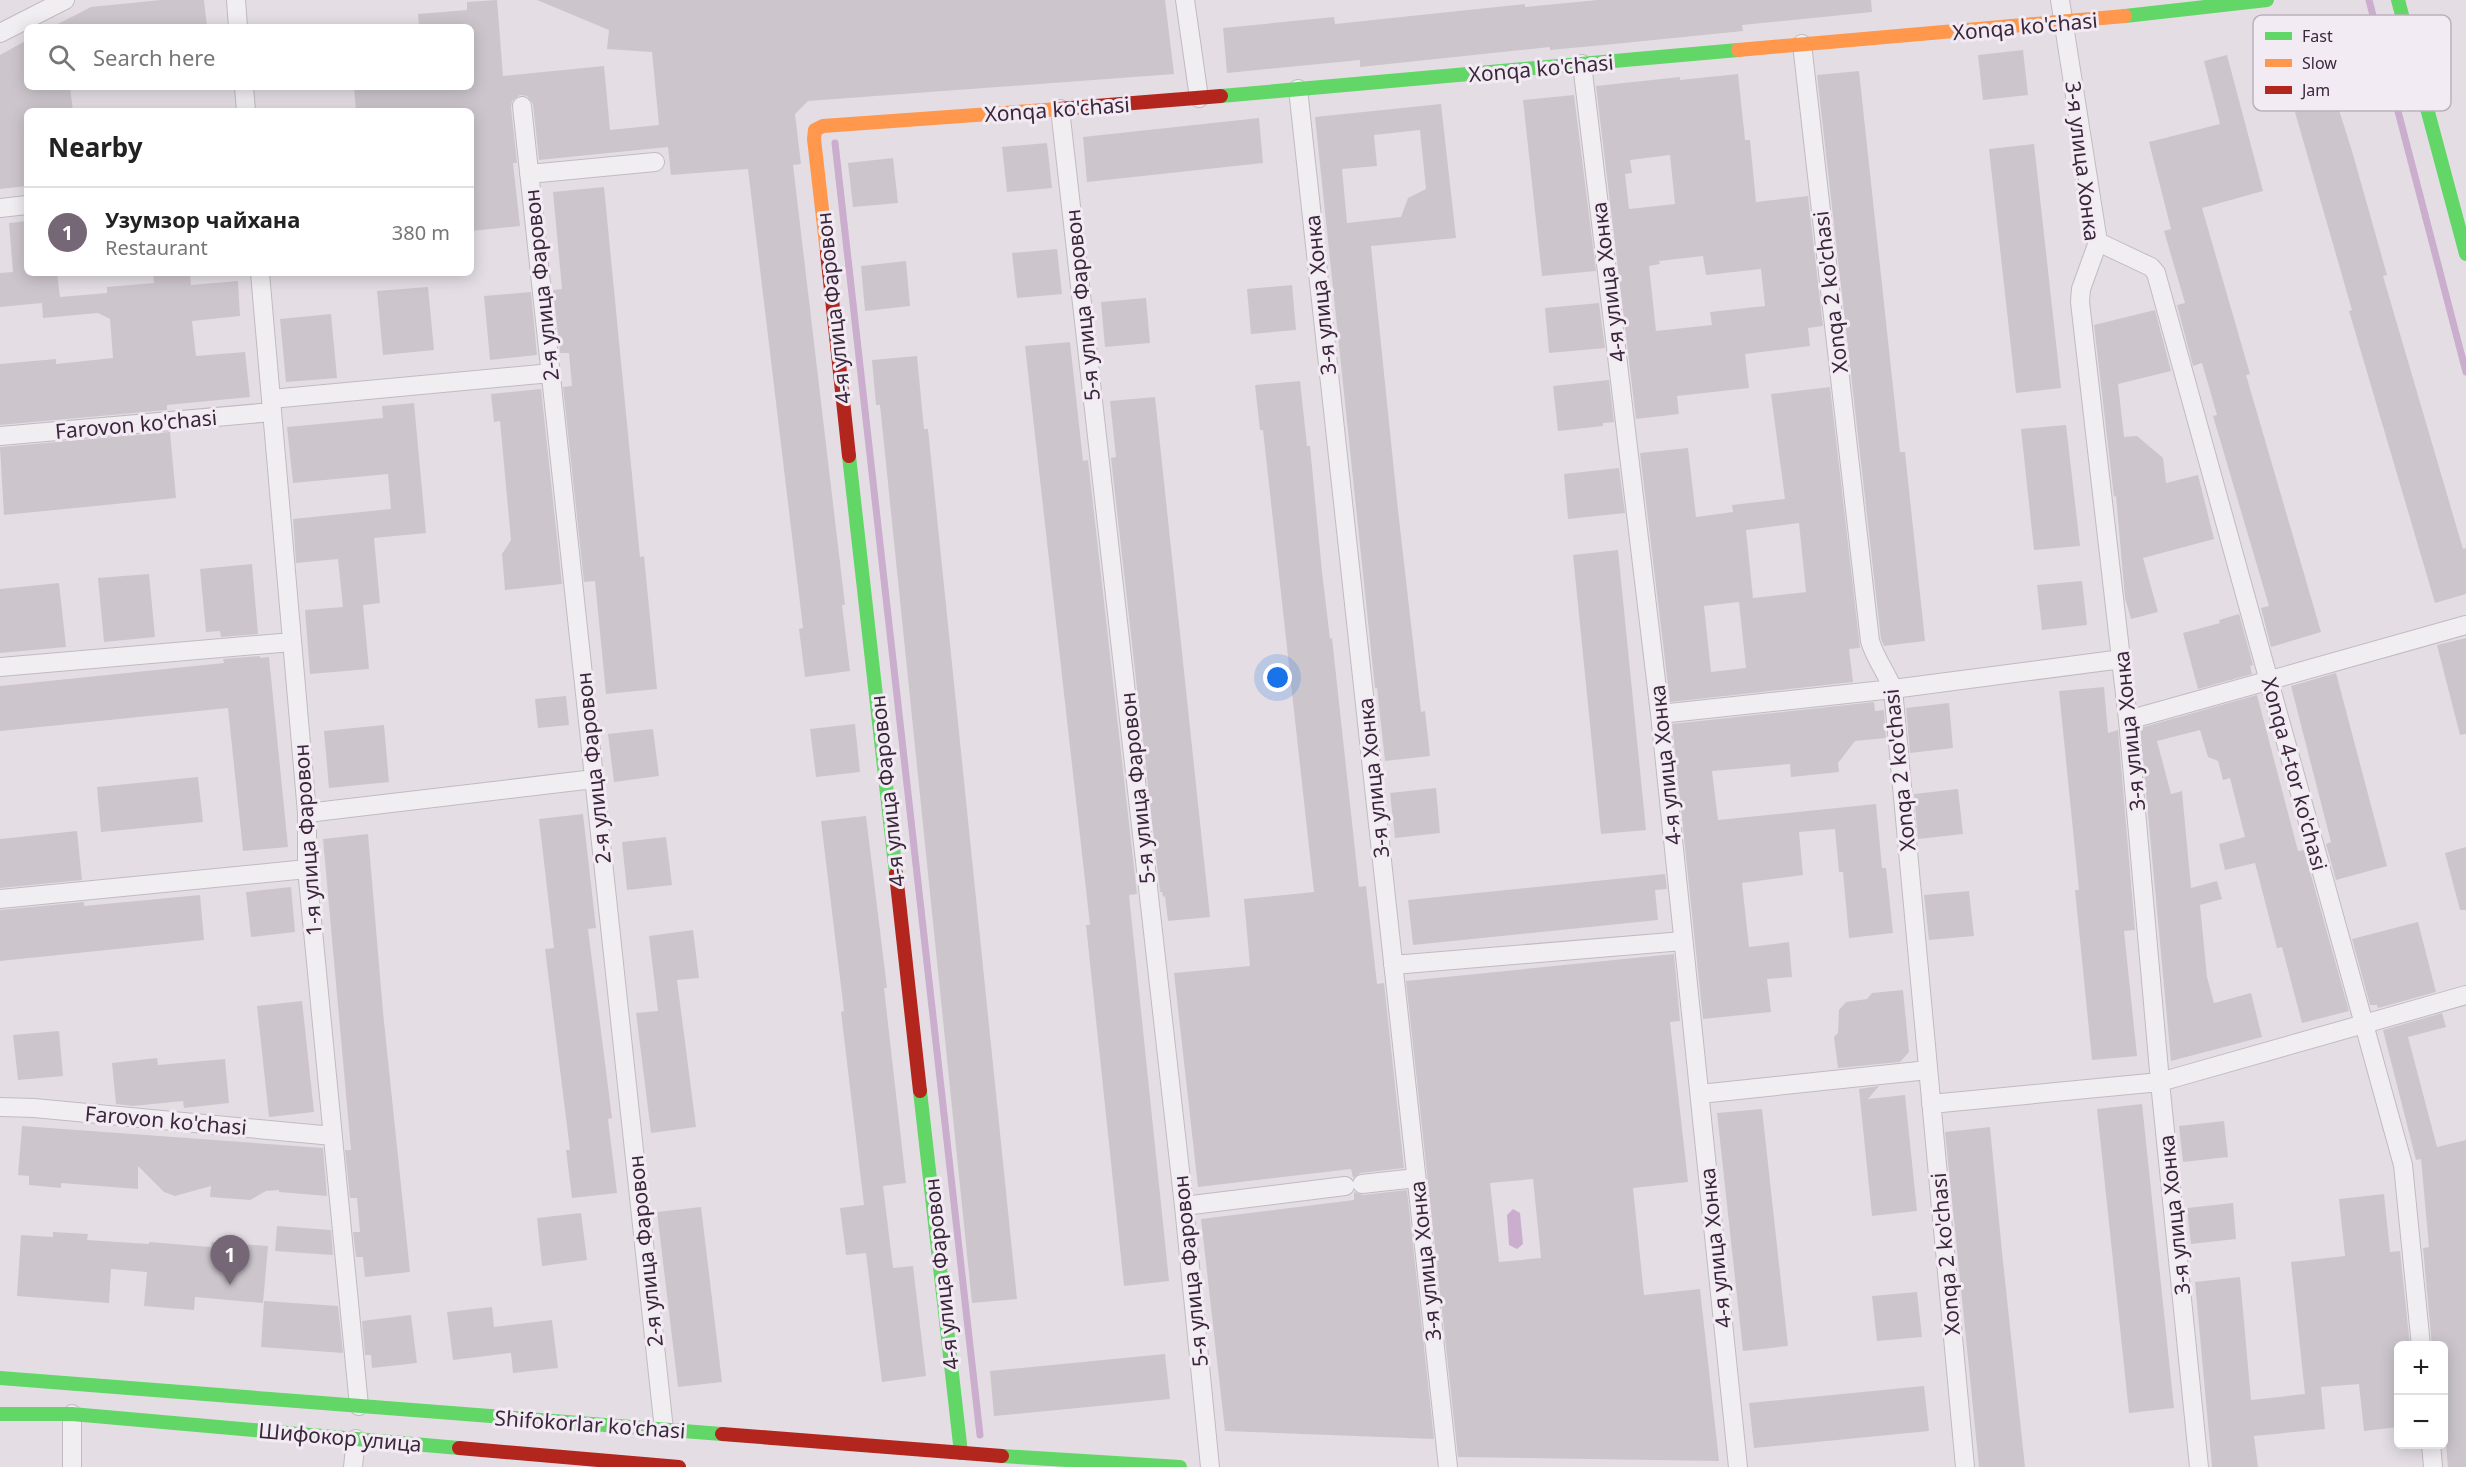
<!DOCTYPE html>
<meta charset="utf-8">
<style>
:root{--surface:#fff;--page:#f2f2f2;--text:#222;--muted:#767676;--line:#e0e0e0;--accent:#766776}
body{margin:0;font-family:"Noto Sans",sans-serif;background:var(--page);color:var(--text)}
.controls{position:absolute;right:18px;bottom:18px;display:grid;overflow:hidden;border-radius:9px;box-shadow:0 3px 15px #0003}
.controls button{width:54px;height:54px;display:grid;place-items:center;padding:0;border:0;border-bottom:2px solid var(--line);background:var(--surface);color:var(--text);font:30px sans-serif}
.you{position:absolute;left:1278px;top:678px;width:21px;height:21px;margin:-15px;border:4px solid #fff;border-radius:50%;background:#1a73e8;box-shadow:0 0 0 9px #1a73e833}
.badge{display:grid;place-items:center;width:39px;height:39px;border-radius:50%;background:var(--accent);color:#fff;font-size:20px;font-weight:700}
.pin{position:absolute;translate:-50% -50px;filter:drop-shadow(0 2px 3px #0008)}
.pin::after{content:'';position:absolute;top:32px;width:21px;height:18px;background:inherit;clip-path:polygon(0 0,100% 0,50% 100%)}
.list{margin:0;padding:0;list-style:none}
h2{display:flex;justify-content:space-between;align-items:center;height:78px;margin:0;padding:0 24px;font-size:26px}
h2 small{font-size:20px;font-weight:400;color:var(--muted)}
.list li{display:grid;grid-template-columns:39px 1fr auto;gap:18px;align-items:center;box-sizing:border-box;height:90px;padding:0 24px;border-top:2px solid var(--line)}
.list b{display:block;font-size:22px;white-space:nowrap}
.list p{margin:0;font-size:20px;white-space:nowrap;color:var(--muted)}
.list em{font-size:20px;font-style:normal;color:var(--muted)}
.icon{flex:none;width:33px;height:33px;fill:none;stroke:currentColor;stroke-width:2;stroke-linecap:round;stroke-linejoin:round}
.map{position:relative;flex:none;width:2466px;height:1467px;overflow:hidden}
.search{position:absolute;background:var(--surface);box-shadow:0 3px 15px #0003;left:24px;top:24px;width:450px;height:66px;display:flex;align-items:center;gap:15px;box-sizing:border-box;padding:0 21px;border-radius:9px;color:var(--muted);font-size:22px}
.panel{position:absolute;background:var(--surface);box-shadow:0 3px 15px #0003;left:24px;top:108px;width:450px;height:168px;border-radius:9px}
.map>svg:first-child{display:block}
</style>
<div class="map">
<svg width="2466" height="1467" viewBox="0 0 2466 1467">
<rect width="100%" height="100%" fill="#e4dee4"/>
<!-- water -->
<path fill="#cbadce" d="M 1513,1209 L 1520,1213 L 1523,1244 L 1517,1249 L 1509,1245 L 1507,1215 Z"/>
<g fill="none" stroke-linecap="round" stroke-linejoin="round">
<!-- stream -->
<path stroke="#cbadce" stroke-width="7" d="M 2369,0 L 2466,372
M 835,143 L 980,1435"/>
</g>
<!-- building -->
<path fill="#ccc6cc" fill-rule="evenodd" d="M 161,0 L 204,0 L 207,27 L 52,27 L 91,7 Z
M 497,0 L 503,76 L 604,66 L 610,130 L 659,125 L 652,52 L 607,49 L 609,30 L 537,0 L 1165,0 L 1174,74 L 808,101 L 795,114 L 801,164 L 793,165 L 845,605 L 842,605 L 850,671 L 805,677 L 799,629 L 803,628 L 748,169 L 671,175 L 668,147 L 539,160 L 533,104 L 527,96 L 520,95 L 512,101 L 511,107 L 517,163 L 513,163 L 520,226 L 471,231 L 471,111 L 356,111 L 354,87 L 471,87 L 471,27 L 419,27 L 418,14 L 467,10 L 467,2 Z
M 1598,0 L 1871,0 L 1872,12 L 1742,25 L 1743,31 L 1614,44 L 1550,50 L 1550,47 L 1360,67 L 1360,60 L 1227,73 L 1223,28 L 1334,17 L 1335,24 L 1525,4 L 1525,7 Z
M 27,40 L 27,87 L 70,87 L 73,111 L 27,111 L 27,186 L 0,189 L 0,55 Z
M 2317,41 L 2352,151 L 2387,275 L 2383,276 L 2463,549 L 2466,548 L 2466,594 L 2435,603 L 2349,311 L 2352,310 L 2290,95 L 2288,95 L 2276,52 Z
M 2023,50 L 2028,95 L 1983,100 L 1978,55 Z
M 2227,55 L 2263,191 L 2202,208 L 2250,374 L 2246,375 L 2321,632 L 2271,647 L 2261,608 L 2269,606 L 2213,416 L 2217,415 L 2202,363 L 2193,366 L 2177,305 L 2185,303 L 2164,231 L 2171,229 L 2149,142 L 2220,124 L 2204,61 Z
M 1859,71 L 1900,452 L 1905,452 L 1925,641 L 1884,646 L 1881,639 L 1817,75 Z
M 1738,74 L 1745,140 L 1750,140 L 1756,202 L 1808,196 L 1823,326 L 1808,328 L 1810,346 L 1745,354 L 1749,388 L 1677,396 L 1679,414 L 1636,419 L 1596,86 L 1680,77 L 1680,80 ZM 1670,155 L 1675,204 L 1629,209 L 1625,174 L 1632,173 L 1630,160 ZM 1703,256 L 1706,275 L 1761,269 L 1765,306 L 1710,312 L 1712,325 L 1656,331 L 1649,266 L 1660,264 L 1659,261 Z
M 1574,95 L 1596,271 L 1542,276 L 1523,100 Z
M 1441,104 L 1456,238 L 1371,246 L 1398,510 L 1421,712 L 1425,711 L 1430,756 L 1385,761 L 1377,688 L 1375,688 L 1315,117 ZM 1420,130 L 1426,189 L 1408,198 L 1401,217 L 1347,223 L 1342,169 L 1377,166 L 1374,135 Z
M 1259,118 L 1263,163 L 1087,182 L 1083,137 Z
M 1047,143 L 1052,188 L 1007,192 L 1002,147 Z
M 2034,144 L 2061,388 L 2016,393 L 1989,149 Z
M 893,158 L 898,203 L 853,207 L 848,163 Z
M 604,187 L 640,557 L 644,556 L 657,689 L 606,694 L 595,581 L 584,582 L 563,387 L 572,386 L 569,353 L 560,353 L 553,290 L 562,289 L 553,192 Z
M 27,221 L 27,273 L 57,273 L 60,297 L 107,293 L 107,287 L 154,283 L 153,273 L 190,273 L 191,285 L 238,281 L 240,316 L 192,321 L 196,356 L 245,352 L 250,397 L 167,405 L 167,410 L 0,425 L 0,364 L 56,359 L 56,364 L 113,358 L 110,319 L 98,313 L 43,318 L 42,303 L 0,307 L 0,273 L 13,272 L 9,223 Z
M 1057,249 L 1062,294 L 1017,298 L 1012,253 Z
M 906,261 L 910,306 L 865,311 L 861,266 Z
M 1292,285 L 1296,330 L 1251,334 L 1247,289 Z
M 428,287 L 434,350 L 383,355 L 377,291 Z
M 531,292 L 537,355 L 490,360 L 484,296 Z
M 1146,298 L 1150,343 L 1105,347 L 1101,302 Z
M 1599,303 L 1605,348 L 1549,353 L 1545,308 Z
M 2155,310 L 2171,371 L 2118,384 L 2124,437 L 2137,436 L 2163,458 L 2166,483 L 2198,475 L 2214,539 L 2143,558 L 2158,612 L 2131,619 L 2125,598 L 2116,496 L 2114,497 L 2094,325 Z
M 331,314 L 337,378 L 286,382 L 280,319 Z
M 1070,342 L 1083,461 L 1088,460 L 1137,894 L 1129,895 L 1169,1281 L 1124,1286 L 1086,925 L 1090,925 L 1025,346 Z
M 917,356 L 924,429 L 928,429 L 1017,1299 L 972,1303 L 880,405 L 876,405 L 872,360 Z
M 1609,380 L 1614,422 L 1603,423 L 1603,426 L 1558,431 L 1553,386 Z
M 1300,381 L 1307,446 L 1310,446 L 1322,572 L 1330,639 L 1332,638 L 1359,887 L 1366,886 L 1377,984 L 1384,983 L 1404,1168 L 1361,1173 L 1353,1178 L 1351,1169 L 1198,1187 L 1174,973 L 1250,966 L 1244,899 L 1314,892 L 1263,430 L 1260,430 L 1255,385 Z
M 1830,387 L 1860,648 L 1849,649 L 1853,682 L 1670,702 L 1640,453 L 1688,448 L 1696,517 L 1733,512 L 1732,505 L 1785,499 L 1771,394 ZM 1799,523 L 1806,592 L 1753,598 L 1746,530 ZM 1739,602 L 1746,668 L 1711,672 L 1704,606 Z
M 541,389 L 562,584 L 505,590 L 502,554 L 511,540 L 500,421 L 494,422 L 491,394 Z
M 1155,397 L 1210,917 L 1168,921 L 1165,896 L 1163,897 L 1162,892 L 1160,892 L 1111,458 L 1116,457 L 1110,401 Z
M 414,403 L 426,533 L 374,538 L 380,603 L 363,605 L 369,669 L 310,674 L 305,610 L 343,607 L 338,559 L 296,563 L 293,519 L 391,509 L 388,474 L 293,483 L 287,427 L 383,418 L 382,406 Z
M 2066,425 L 2080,546 L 2034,550 L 2021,429 Z
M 170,432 L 176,498 L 4,515 L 0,447 Z
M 1619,468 L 1625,513 L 1568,519 L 1564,474 Z
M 1618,550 L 1646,830 L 1601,834 L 1573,555 Z
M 252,564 L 258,634 L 221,637 L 220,631 L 206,632 L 200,569 Z
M 149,574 L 155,637 L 104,642 L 98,578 Z
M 2082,581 L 2087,625 L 2042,630 L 2037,585 Z
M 59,583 L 66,647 L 0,653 L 0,589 Z
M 2239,614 L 2253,665 L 2250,666 L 2252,674 L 2198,689 L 2183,633 L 2220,623 L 2219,620 Z
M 2466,638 L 2466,734 L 2460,735 L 2437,645 Z
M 260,656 L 260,658 L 269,657 L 288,847 L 243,851 L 228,708 L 0,731 L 0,686 L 224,663 L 223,659 Z
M 2336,673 L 2387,866 L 2336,880 L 2326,844 L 2331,842 L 2291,686 Z
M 2104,687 L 2108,733 L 2118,730 L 2135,930 L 2124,931 L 2137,1056 L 2092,1060 L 2075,890 L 2079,890 L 2059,691 Z
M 2257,695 L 2298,851 L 2304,850 L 2349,1011 L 2302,1023 L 2282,947 L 2277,948 L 2255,863 L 2225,870 L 2219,844 L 2245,837 L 2230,778 L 2223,780 L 2218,761 L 2208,757 L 2200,730 L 2157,741 L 2171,794 L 2182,791 L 2191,888 L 2217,881 L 2222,899 L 2200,905 L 2207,977 L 2214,1003 L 2251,993 L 2262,1037 L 2171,1061 L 2140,728 Z
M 566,696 L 569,725 L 538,728 L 535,699 Z
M 1874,702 L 1875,711 L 1884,710 L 1886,738 L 1855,741 L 1838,763 L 1839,772 L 1791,777 L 1790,764 L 1712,771 L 1718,820 L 1876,804 L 1882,868 L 1886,868 L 1893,933 L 1849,938 L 1843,872 L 1839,872 L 1835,829 L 1799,832 L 1803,875 L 1742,883 L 1749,947 L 1789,942 L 1792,977 L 1767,979 L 1771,1012 L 1703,1019 L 1672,724 Z
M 1949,703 L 1953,748 L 1910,753 L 1906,708 Z
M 855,724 L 860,772 L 816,777 L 810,729 Z
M 384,725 L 389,782 L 329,788 L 324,731 Z
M 653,729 L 659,776 L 614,782 L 608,734 Z
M 198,777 L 203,822 L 101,832 L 97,787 Z
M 1436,788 L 1440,833 L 1395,838 L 1390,793 Z
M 1958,789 L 1963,834 L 1918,839 L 1914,794 Z
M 583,814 L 596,928 L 588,929 L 612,1118 L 608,1119 L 617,1193 L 572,1198 L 566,1150 L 570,1150 L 545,949 L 554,948 L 539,819 Z
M 866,816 L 887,988 L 884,988 L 906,1183 L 883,1186 L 893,1268 L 913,1266 L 926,1376 L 882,1382 L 866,1253 L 846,1255 L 840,1208 L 864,1205 L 841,1012 L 844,1011 L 821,821 Z
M 77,831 L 82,880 L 0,888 L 0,839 Z
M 368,834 L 383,1012 L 410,1272 L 365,1277 L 363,1257 L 356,1257 L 353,1232 L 360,1232 L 357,1198 L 350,1198 L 345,1150 L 351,1150 L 323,839 Z
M 666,837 L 672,885 L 627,890 L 622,842 Z
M 2466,847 L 2466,910 L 2460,910 L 2445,853 Z
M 1665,874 L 1667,889 L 1655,890 L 1658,920 L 1413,945 L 1408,900 Z
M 291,887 L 295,932 L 251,937 L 246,892 Z
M 1969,891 L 1974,936 L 1929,940 L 1924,895 Z
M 200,895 L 204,940 L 0,961 L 0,910 L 84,902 L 84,906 Z
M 2418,922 L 2436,992 L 2378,1008 L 2377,1005 L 2370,1005 L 2352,939 Z
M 693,930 L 699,978 L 677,980 L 696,1127 L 651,1133 L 636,1013 L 658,1011 L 649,936 Z
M 1674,954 L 1680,1021 L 1670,1022 L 1688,1182 L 1633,1188 L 1644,1295 L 1700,1289 L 1719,1461 L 1458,1457 L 1406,981 ZM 1533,1179 L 1541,1258 L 1499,1262 L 1490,1183 Z
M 1903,990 L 1909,1052 L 1900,1062 L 1838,1068 L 1834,1037 L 1838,1033 L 1839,1010 L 1846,1002 L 1867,999 L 1872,993 Z
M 302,1001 L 314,1112 L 269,1117 L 257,1006 Z
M 2442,1013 L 2446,1027 L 2408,1037 L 2437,1147 L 2466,1140 L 2466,1467 L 2448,1467 L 2444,1420 L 2444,1346 L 2432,1346 L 2423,1248 L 2429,1247 L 2421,1159 L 2416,1160 L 2383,1030 Z
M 59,1031 L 63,1076 L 18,1080 L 13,1035 Z
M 157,1058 L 158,1065 L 225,1059 L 229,1103 L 184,1108 L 183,1101 L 133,1106 L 116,1104 L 112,1063 Z
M 1879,1086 L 1868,1099 L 1905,1095 L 1917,1211 L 1872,1216 L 1859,1089 Z
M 2142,1104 L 2174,1408 L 2129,1413 L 2097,1109 Z
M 1762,1109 L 1788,1346 L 1743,1351 L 1717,1113 Z
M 2224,1121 L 2228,1157 L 2183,1162 L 2179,1126 Z
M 22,1126 L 323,1148 L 327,1196 L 279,1192 L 279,1190 L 266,1191 L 250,1200 L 210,1197 L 211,1186 L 175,1196 L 164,1192 L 138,1166 L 138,1189 L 61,1183 L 61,1188 L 29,1185 L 29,1176 L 18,1175 Z
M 1990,1127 L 2002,1252 L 2025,1467 L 1979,1467 L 1956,1240 L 1945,1132 Z
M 1407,1190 L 1434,1439 L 1225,1431 L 1201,1219 L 1354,1200 L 1354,1192 L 1363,1195 Z
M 2384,1194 L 2390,1252 L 2400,1251 L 2410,1346 L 2398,1346 L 2398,1427 L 2364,1431 L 2359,1384 L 2321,1387 L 2325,1429 L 2254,1436 L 2258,1467 L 2212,1467 L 2195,1282 L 2240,1277 L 2251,1400 L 2305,1394 L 2291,1262 L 2345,1256 L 2339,1199 Z
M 2233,1203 L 2236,1239 L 2191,1244 L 2187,1208 Z
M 701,1207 L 722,1382 L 678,1387 L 657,1212 Z
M 581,1213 L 587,1260 L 542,1266 L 537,1218 Z
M 277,1226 L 331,1230 L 333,1255 L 275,1251 Z
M 53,1232 L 88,1234 L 87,1240 L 149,1244 L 149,1242 L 211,1247 L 212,1242 L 268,1246 L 263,1303 L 195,1297 L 194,1310 L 144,1306 L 147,1272 L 111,1269 L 109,1303 L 17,1296 L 21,1235 L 53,1237 Z
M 1917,1292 L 1922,1337 L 1877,1341 L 1872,1296 Z
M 264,1301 L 338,1306 L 343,1353 L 261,1347 Z
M 492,1307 L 494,1327 L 552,1320 L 558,1368 L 513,1373 L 511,1353 L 453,1360 L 447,1312 Z
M 411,1315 L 417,1363 L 372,1368 L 371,1355 L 365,1355 L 362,1321 Z
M 1165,1354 L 1170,1399 L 994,1416 L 990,1371 Z
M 1924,1386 L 1929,1431 L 1754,1448 L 1749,1403 Z"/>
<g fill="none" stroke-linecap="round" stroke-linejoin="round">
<!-- street casing -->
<g stroke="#c1bbc1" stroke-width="20">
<path id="street" d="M 236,0 L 238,27
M 1185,0 L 1199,98
M 2060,0 L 2098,242 L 2081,289 L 2080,302 L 2128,720 L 2160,1082 L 2199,1467
M 0,33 L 65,0
M 1802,44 L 1870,641 C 1875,658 1886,672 1893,689 L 1965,1467
M 1582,64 L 1660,714 L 1738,1467
M 244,87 L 246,111
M 1298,89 L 1448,1467
M 522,106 L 664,1430
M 1060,109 L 1184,1206 L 1210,1467
M 529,174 L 655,162
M 0,208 L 27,205
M 2098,242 L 2151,267 L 2156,273 L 2403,1165 L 2421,1346
M 260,273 L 307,813 L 307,869 L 359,1406
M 271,399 L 551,373
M 0,436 L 272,412
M 0,667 L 292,642
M 1660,714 L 1893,689 L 2122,659
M 2128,720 L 2466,625
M 307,813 L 594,779
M 0,899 L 307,869
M 1393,965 L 1683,941
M 1700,1094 L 1928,1070
M 1931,1104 L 2160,1082 L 2466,995
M 0,1107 L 34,1108 L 333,1136
M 1362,1184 L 1416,1178
M 1184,1206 L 1345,1186
M 72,1414 L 72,1467
M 2431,1444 L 2433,1467
M 353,1467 L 356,1439"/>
</g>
<!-- street -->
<use href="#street" stroke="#f0eef0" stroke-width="18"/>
<!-- fast -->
<path stroke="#63d668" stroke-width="14" d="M 2398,0 L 2466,254
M 2125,16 L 2267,0
M 1221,96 L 1738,50
M 849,456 L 896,874
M 920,1091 L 961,1453
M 0,1378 L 722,1434
M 0,1414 L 72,1414 L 459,1448
M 1002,1456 L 1180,1467"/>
<!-- slow -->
<path stroke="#ff974d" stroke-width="14" d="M 1738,50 L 2125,16
M 827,253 L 814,139 L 815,130 L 823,126 L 1058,109"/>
<!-- jam -->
<path stroke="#b3261e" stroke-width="14" d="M 1058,109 L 1221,96
M 827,253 L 849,456
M 896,874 L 920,1091
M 722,1434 L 1002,1456
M 459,1448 L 679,1467"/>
</g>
<g text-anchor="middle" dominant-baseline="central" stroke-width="6" stroke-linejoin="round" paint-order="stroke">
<!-- street labels -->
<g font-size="21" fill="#3b273b" stroke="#f3ebf4">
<text transform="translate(2025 26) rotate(-5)">Xonqa ko'chasi</text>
<text transform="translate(1541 68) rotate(-5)">Xonqa ko'chasi</text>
<text transform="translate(1057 109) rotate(-4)">Xonqa ko'chasi</text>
<text transform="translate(2083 161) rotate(83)">3-я улица Хонка</text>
<text transform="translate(1608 282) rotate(-97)">4-я улица Хонка</text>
<text transform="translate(541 285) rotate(-96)">2-я улица Фаровон</text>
<text transform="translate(1830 292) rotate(-97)">Xonqa 2 ko'chasi</text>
<text transform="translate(1320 295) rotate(-96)">3-я улица Хонка</text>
<text transform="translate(1082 305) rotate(-96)">5-я улица Фаровон</text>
<text transform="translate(833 308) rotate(-96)">4-я улица Фаровон</text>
<text transform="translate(136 424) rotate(-5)">Farovon ko'chasi</text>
<text transform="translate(2129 731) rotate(-96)">3-я улица Хонка</text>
<text transform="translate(1665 765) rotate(-96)">4-я улица Хонка</text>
<text transform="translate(593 768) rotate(-96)">2-я улица Фаровон</text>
<text transform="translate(1899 770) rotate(-96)">Xonqa 2 ko'chasi</text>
<text transform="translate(2295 774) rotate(75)">Xonqa 4-tor ko'chasi</text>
<text transform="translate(1373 778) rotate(-96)">3-я улица Хонка</text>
<text transform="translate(1137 788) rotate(-96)">5-я улица Фаровон</text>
<text transform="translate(887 791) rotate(-96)">4-я улица Фаровон</text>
<text transform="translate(307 840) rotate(-94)">1-я улица Фаровон</text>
<text transform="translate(166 1120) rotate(5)">Farovon ko'chasi</text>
<text transform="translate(2174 1215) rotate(-96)">3-я улица Хонка</text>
<text transform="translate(1715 1248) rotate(-96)">4-я улица Хонка</text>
<text transform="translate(645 1251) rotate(-96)">2-я улица Фаровон</text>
<text transform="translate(1945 1254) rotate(-95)">Xonqa 2 ko'chasi</text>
<text transform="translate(1425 1261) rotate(-96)">3-я улица Хонка</text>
<text transform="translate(1190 1271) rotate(-96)">5-я улица Фаровон</text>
<text transform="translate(941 1274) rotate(-96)">4-я улица Фаровон</text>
<text transform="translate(590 1424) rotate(4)">Shifokorlar ko'chasi</text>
<text transform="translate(340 1437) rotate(5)">Шифокор улица</text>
</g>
</g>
<!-- legend -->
<rect x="2253" y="15" width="198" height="96" rx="9" fill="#f3ebf4" stroke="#bcb0bc" stroke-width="1.5"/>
<rect x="2265" y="32" width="27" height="8" fill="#63d668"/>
<rect x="2265" y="59" width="27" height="8" fill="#ff974d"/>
<rect x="2265" y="86" width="27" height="8" fill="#b3261e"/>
<g font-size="16" fill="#3b273b">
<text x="2302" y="42">Fast</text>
<text x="2302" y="69">Slow</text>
<text x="2302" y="96">Jam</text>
</g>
</svg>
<div class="controls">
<button>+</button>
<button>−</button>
</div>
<div class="you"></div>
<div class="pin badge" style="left:230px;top:1285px">1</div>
<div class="search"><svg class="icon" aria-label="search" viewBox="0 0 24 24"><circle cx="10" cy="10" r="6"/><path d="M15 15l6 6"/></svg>Search here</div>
<section class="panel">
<h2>Nearby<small></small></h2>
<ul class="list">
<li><span class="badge">1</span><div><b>Узумзор чайхана</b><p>Restaurant</p></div><em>380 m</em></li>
</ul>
</section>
</div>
